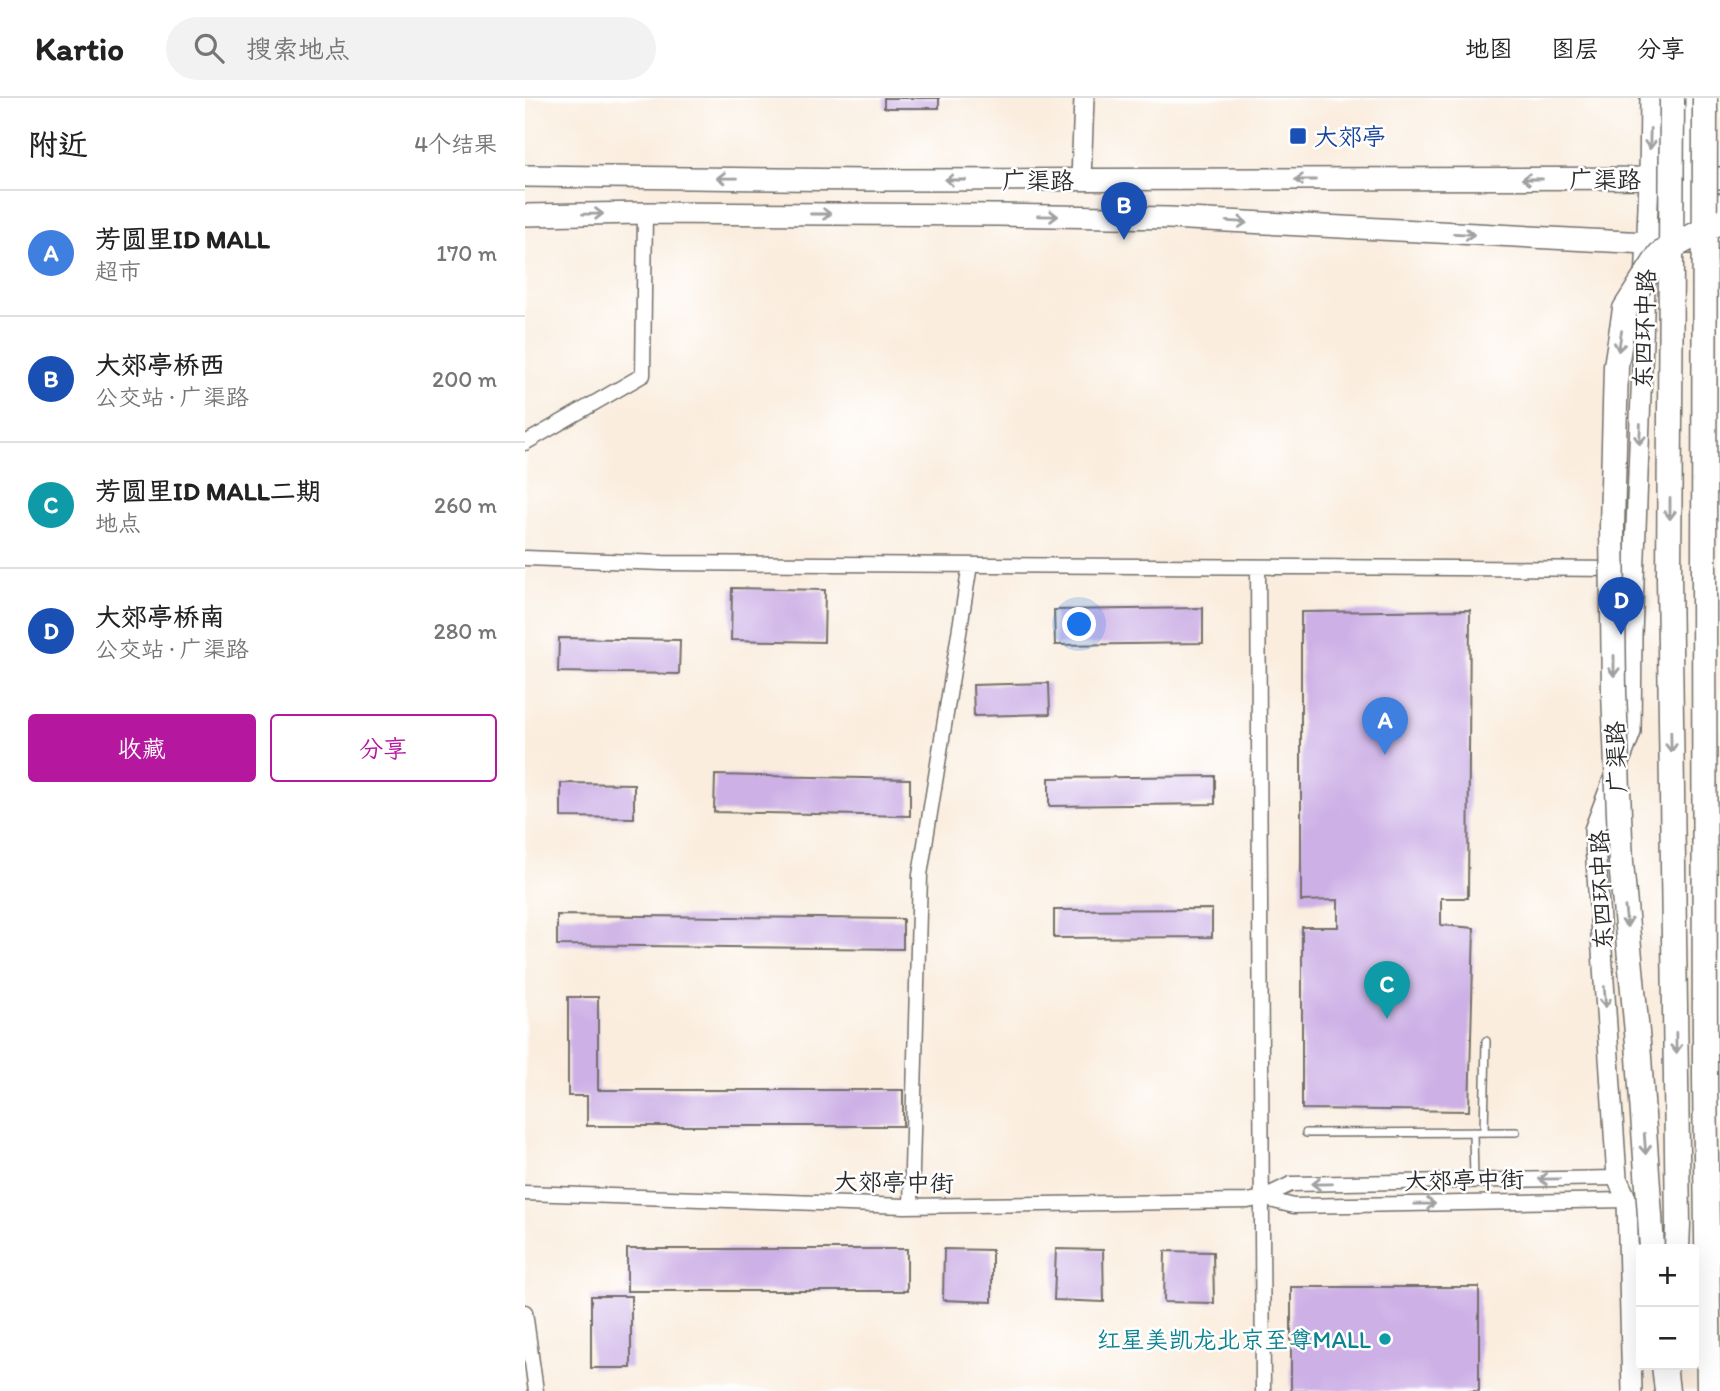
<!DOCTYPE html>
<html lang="zh">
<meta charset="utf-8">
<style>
:root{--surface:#fff;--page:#f2f2f2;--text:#222;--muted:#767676;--line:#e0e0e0;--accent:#b5179e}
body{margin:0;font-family:Itim,"LXGW WenKai TC",sans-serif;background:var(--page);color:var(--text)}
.controls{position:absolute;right:21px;bottom:21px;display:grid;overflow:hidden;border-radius:7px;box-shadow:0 7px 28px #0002}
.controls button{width:63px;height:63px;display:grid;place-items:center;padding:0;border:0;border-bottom:2px solid var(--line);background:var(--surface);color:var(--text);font:35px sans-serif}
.you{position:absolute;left:555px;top:527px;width:24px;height:24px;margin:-18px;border:5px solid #fff;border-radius:50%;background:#1a73e8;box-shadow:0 0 0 10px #1a73e833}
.badge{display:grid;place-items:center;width:46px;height:46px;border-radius:50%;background:var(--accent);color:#fff;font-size:23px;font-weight:700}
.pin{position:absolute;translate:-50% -58px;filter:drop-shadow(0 2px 4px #0008)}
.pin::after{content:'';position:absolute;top:37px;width:24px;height:21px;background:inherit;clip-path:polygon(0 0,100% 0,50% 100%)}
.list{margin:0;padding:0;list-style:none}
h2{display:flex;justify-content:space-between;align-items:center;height:91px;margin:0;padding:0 28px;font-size:30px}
h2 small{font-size:23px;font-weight:400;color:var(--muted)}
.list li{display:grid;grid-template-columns:46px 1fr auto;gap:21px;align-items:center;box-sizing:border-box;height:126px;padding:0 28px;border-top:2px solid var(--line)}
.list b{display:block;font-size:26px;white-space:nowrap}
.list p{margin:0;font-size:23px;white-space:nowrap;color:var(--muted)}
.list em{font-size:23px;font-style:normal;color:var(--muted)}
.actions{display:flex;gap:14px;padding:21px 28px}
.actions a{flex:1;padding:16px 0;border:2px solid var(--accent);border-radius:7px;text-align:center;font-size:24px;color:var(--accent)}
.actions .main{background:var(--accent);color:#fff}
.icon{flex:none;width:38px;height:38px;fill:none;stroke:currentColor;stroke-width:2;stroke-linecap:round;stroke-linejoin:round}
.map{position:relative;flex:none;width:1195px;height:1293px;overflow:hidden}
header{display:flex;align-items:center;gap:42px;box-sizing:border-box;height:98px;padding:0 35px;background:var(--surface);border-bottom:2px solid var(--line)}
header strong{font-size:33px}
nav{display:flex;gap:38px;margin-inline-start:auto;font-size:24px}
.search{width:490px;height:63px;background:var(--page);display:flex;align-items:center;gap:18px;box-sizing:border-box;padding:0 24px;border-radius:38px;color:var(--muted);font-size:26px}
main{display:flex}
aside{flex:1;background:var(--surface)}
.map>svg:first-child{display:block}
</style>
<header>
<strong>Kartio</strong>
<div class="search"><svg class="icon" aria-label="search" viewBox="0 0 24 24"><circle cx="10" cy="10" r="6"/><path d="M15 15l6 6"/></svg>搜索地点</div>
<nav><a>地图</a><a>图层</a><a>分享</a></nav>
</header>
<main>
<aside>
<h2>附近<small>4个结果</small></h2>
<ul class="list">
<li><span class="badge" style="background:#3f7fe0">A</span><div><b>芳圆里ID MALL</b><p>超市</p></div><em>170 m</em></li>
<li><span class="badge" style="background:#1a4fb4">B</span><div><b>大郊亭桥西</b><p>公交站 · 广渠路</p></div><em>200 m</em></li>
<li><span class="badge" style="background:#0f9aa8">C</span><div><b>芳圆里ID MALL二期</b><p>地点</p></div><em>260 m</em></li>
<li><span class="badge" style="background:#1a4fb4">D</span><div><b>大郊亭桥南</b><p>公交站 · 广渠路</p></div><em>280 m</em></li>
</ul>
<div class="actions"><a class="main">收藏</a><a>分享</a></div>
</aside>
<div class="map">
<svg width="1195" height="1293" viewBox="0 0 1195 1293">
<rect width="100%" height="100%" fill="#fff"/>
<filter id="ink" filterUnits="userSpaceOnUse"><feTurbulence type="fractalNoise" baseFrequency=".0143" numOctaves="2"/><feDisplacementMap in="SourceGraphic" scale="14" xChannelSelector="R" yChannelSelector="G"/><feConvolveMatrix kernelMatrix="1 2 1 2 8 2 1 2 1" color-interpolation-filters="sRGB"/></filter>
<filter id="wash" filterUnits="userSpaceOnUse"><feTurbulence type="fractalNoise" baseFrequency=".00686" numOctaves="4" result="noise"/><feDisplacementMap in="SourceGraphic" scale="28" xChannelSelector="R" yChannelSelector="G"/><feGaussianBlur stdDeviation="1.57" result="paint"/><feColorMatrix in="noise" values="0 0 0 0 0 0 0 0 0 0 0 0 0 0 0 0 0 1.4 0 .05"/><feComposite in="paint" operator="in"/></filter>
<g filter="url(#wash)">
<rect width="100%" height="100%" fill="#faedde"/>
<g id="blocks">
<!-- building -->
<path fill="#cdb1e6" d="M 359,0 L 414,0 L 414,10 L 359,10 Z
M 207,490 L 300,492 L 299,544 L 206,542 Z
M 678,510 L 678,545 L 530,547 L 529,512 Z
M 945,512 L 943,800 L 916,800 L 916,827 L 949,830 L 944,1013 L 777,1011 L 777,829 L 813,829 L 813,802 L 776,803 L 776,514 Z
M 34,540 L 155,542 L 154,576 L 33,574 Z
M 524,585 L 525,616 L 449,618 L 448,587 Z
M 190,677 L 385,681 L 385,718 L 189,714 Z
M 690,678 L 690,706 L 524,708 L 524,680 Z
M 36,685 L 109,686 L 109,720 L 36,719 Z
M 687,811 L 687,839 L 529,840 L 529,812 Z
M 32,817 L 378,821 L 378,851 L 32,847 Z
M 43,899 L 73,899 L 73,992 L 378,992 L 378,1028 L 62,1028 L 62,998 L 43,998 Z
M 102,1151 L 382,1151 L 382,1193 L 102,1193 Z
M 419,1151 L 467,1152 L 467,1204 L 418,1202 Z
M 531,1151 L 578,1152 L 579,1204 L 529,1202 Z
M 640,1153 L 688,1154 L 689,1205 L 639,1204 Z
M 766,1189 L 954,1189 L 954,1293 L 766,1293 Z
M 66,1198 L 106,1198 L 106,1270 L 66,1270 Z"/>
</g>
</g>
<g filter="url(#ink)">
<use href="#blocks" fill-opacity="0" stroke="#736f6a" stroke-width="2"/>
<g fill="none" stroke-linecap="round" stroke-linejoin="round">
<!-- lane casing -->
<g stroke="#736f6a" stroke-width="10">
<path id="lane" d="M 948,1034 L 949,1082
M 959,1034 L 961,943
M 781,1035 L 991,1034"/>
</g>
<!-- street casing -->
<g stroke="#736f6a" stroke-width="17">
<path id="street" d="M 0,345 L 118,277 L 120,115
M 0,460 L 138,465 L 1095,471
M 733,469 L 738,1293
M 1092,1080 L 766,1086 L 737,1100 L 769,1108 L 1102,1102
M 0,1095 L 380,1108 L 723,1103 L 737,1100
M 386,1108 L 395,777 L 445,467
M 0,1214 L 11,1293"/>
</g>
<!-- secondary casing -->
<g stroke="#736f6a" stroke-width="22">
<path id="secondary" d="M 1165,0 L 1165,81 L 1172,121
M 556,82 L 559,0
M 1107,1293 L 1102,1102 L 1092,1080 L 1069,732 L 1106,634 L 1107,537 L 1124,81 L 1125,0"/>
</g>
<!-- primary casing -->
<g stroke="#736f6a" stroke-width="24">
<path id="primary" d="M 0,78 L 342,82 L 1195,80
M 0,117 L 120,115 L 472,117 L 644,120 L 1122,145 L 1195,145
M 1136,135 C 1155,122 1171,105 1195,106"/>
</g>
<!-- highway casing -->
<g stroke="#736f6a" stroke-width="27">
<path id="highway" d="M 1179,477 L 1180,980 L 1184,1293
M 1144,478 L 1153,1126 L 1152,1151
M 1125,1118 L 1127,1151
M 1139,1267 L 1142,1293"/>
</g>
<!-- lane -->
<use href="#lane" stroke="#fff" stroke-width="7"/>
<!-- street -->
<use href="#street" stroke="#fff" stroke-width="14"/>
<!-- secondary -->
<use href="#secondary" stroke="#fff" stroke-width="19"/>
<!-- primary -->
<use href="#primary" stroke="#fff" stroke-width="21"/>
<!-- highway -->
<use href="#highway" stroke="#fff" stroke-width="24"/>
<!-- highway-bridge casing -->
<g stroke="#736f6a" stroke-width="27" stroke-linecap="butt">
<path id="highway-bridge" d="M 1179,477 L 1180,0
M 1144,478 L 1147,0
M 1125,1118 L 1113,945 L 1096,765 L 1089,594 L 1087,428 L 1091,268 L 1100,211 L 1135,156 L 1195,123"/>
</g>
<!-- highway-bridge -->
<use href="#highway-bridge" stroke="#fff" stroke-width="24"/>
</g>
<!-- one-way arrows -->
<defs><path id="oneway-shaft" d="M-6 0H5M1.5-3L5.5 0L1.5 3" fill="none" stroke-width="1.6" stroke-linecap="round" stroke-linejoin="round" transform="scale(1.75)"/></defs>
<g stroke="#a0a0a0">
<use href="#oneway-shaft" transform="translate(1125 41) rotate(91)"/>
<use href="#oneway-shaft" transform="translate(202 80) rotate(-179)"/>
<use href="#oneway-shaft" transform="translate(1007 81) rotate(180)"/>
<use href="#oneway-shaft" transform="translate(430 82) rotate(-180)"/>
<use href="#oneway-shaft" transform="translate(780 82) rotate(180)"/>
<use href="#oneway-shaft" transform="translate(68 116) rotate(-1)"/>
<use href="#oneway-shaft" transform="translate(296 116)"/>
<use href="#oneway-shaft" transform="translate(523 118) rotate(1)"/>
<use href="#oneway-shaft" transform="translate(712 124) rotate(3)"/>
<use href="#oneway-shaft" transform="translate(939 136) rotate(3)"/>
<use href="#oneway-shaft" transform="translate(1095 243) rotate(99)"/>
<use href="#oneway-shaft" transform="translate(1115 336) rotate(92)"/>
<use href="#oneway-shaft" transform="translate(1145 411) rotate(90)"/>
<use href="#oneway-shaft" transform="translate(1089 568) rotate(90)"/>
<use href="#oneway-shaft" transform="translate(1146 644) rotate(89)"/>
<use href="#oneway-shaft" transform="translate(1101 819) rotate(84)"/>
<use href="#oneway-shaft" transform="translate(1080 899) rotate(86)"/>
<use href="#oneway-shaft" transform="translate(1151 945) rotate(89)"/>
<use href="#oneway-shaft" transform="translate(1120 1046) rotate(86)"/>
<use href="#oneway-shaft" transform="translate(1024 1081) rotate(179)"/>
<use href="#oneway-shaft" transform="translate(797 1086) rotate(179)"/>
<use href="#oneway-shaft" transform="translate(900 1106) rotate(-1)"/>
</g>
</g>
<!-- markers -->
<rect fill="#1a4fb4" stroke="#fff" stroke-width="2.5" x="764" y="29" width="18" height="18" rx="3.5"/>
<circle fill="#0f9aa8" stroke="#fff" stroke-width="2.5" cx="860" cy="1241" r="7"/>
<g text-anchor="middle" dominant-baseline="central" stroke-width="5" stroke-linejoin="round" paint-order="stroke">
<!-- transit labels -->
<g font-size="24" fill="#164399" stroke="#fff" text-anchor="start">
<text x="789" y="38">大郊亭</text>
</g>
<!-- street labels -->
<g font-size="24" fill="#2b2b2b" stroke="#fff">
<text x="1080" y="81">广渠路</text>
<text x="513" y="82">广渠路</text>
<text transform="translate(1119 231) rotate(-88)">东四环中路</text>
<text transform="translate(1091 659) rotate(-92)">广渠路</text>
<text transform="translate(1076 792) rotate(-92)">东四环中路</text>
<text transform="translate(939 1082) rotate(-1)">大郊亭中街</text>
<text transform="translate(369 1084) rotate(1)">大郊亭中街</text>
</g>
<!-- culture labels -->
<g font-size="24" fill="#0d838f" stroke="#fff" text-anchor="end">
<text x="846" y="1241">红星美凯龙北京至尊MALL</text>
</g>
</g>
</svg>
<div class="controls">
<button>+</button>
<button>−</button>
</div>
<div class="you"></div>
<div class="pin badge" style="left:860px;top:657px;background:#3f7fe0">A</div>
<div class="pin badge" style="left:599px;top:142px;background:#1a4fb4">B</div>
<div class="pin badge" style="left:862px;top:921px;background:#0f9aa8">C</div>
<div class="pin badge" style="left:1096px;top:537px;background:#1a4fb4">D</div>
</div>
</main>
